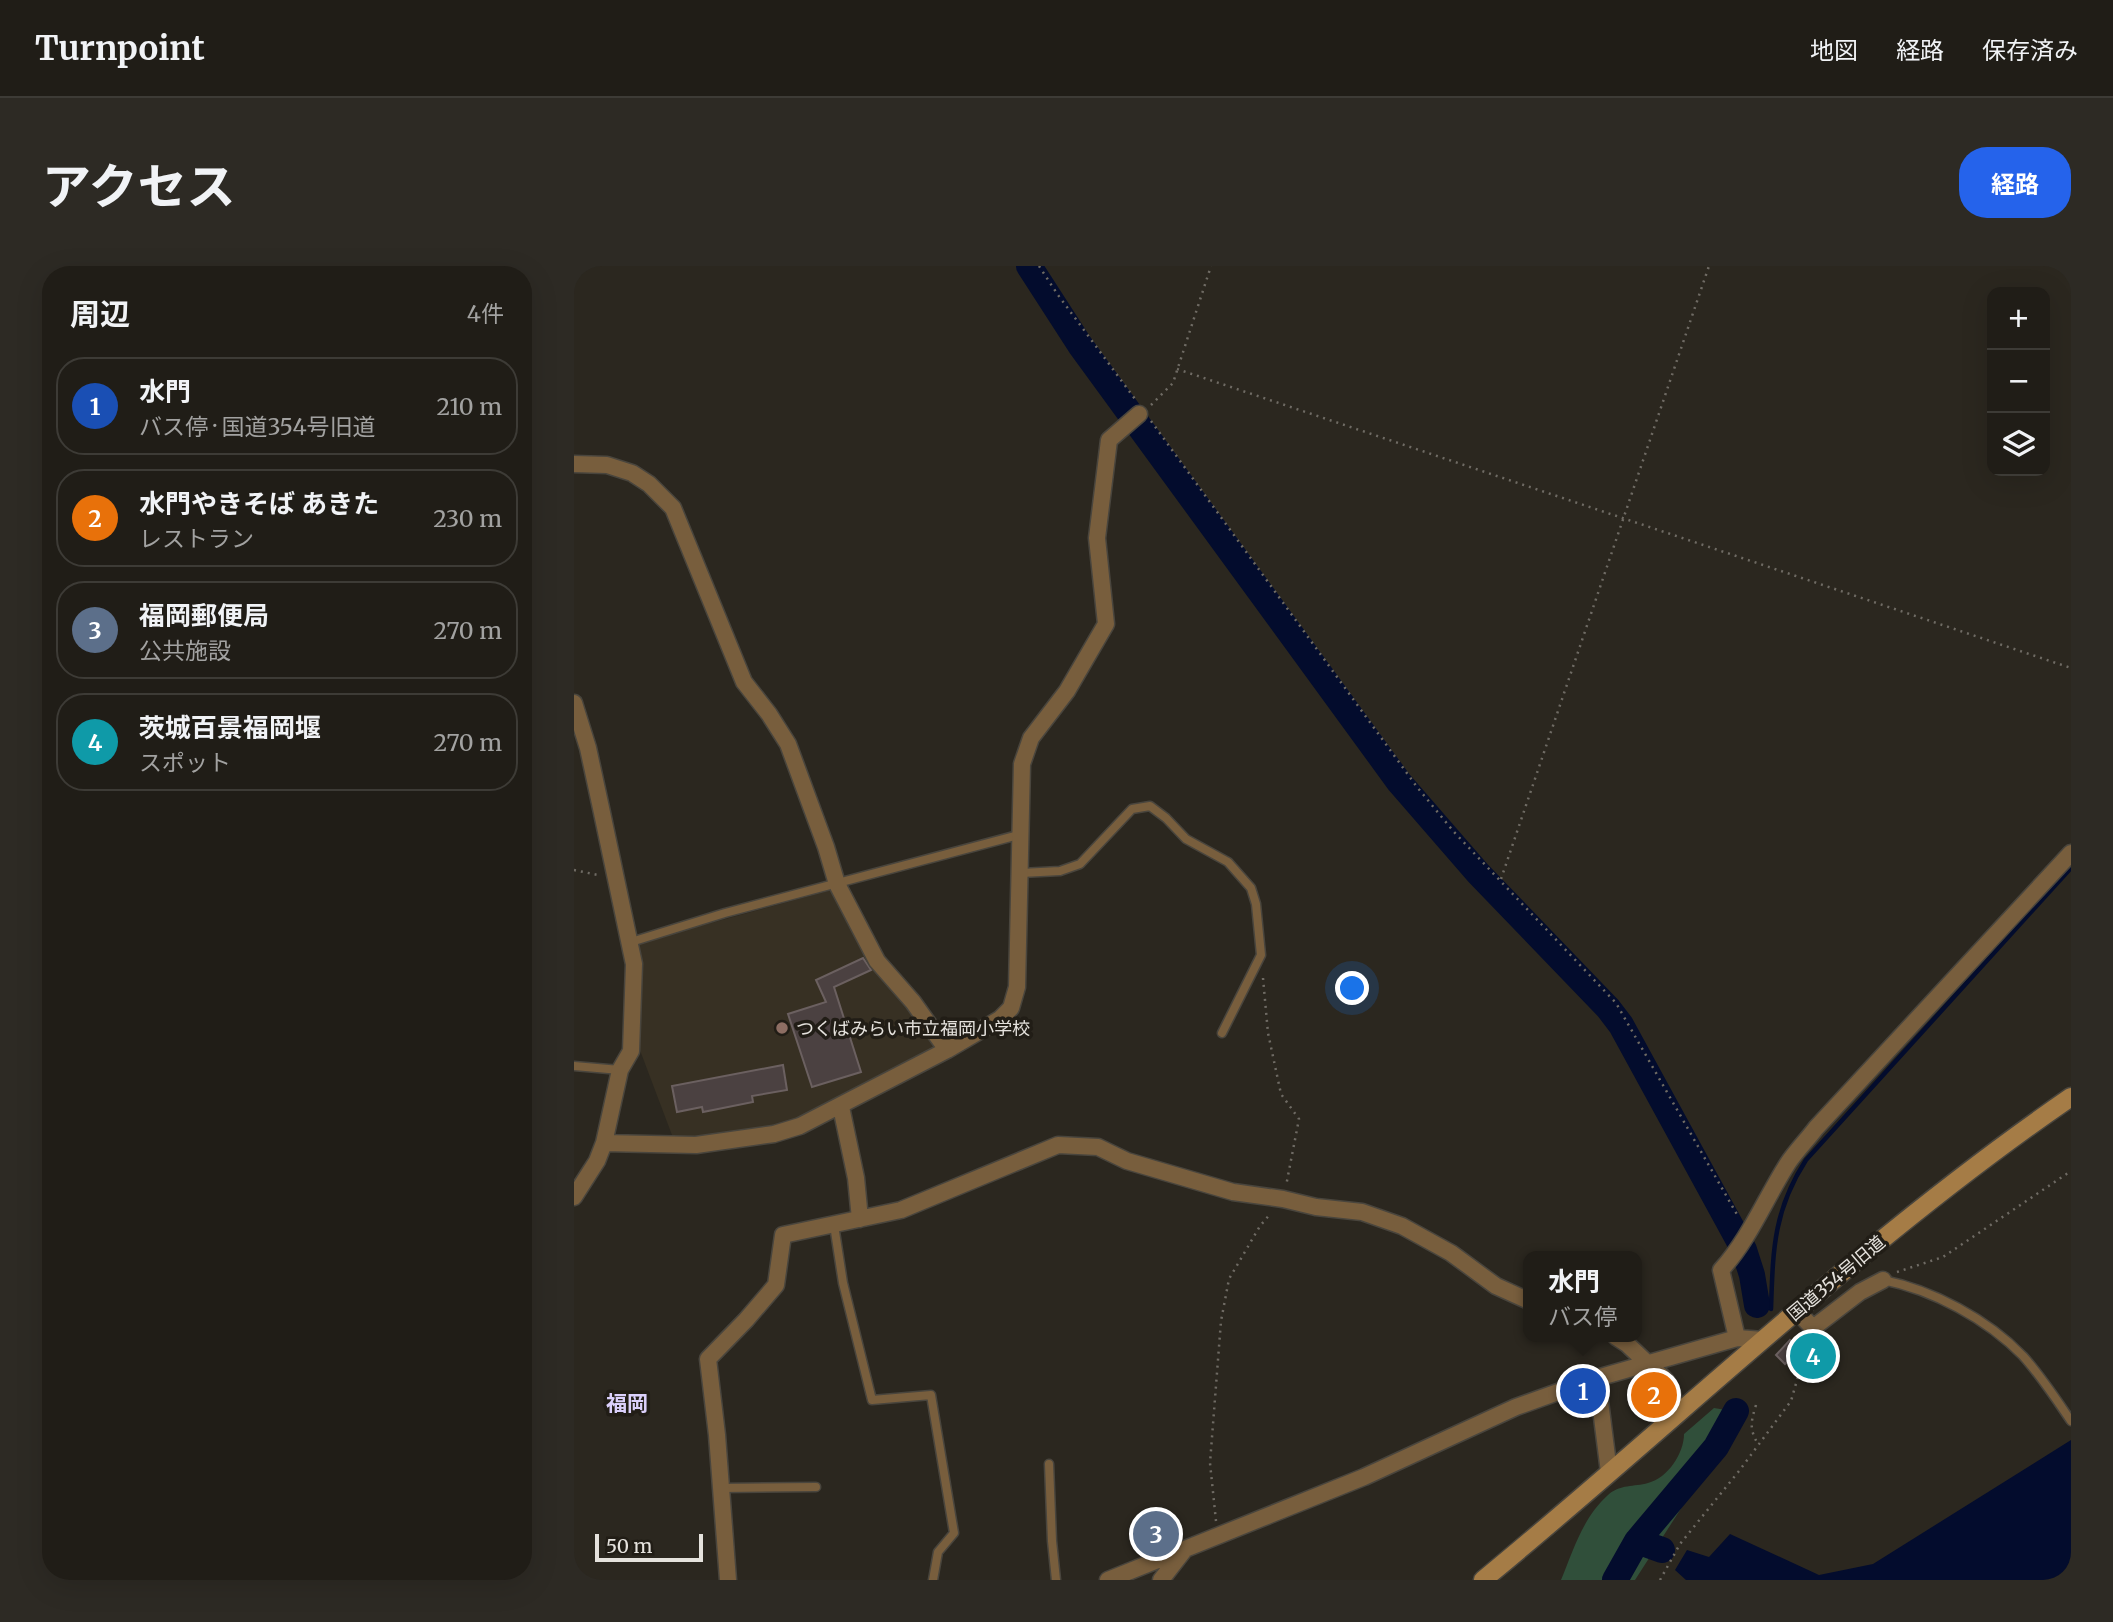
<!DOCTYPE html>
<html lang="ja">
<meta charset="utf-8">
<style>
:root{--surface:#201d17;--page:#2d2a24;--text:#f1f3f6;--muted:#a2a2a1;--line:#3d3b36;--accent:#2563eb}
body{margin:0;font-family:Merriweather,"Noto Sans JP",serif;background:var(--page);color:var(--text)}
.controls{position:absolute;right:21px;top:21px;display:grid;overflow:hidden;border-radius:14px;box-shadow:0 7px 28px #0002}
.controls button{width:63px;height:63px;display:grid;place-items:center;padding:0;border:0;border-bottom:2px solid var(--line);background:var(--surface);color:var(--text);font:35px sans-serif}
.scale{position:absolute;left:21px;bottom:18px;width:108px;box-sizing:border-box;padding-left:7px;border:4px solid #e5e2dd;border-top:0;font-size:19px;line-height:24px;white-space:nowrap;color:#e5e2dd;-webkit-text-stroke:5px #211d16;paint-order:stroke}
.you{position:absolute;left:779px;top:723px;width:24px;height:24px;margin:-18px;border:5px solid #fff;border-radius:50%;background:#1a73e8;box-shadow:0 0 0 10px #1a73e833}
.badge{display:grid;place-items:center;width:46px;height:46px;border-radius:50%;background:var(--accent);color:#fff;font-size:23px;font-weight:700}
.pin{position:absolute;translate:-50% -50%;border:4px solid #fff;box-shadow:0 2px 7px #0006}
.popup{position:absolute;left:949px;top:985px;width:119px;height:91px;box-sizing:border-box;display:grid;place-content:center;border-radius:14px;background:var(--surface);filter:drop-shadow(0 2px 5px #0005);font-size:23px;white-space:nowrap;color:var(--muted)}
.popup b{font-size:26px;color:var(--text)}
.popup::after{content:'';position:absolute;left:50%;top:100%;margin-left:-14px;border:14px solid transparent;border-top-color:var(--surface)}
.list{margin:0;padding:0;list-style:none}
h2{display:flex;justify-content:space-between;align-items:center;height:91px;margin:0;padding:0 28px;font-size:30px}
h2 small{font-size:23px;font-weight:400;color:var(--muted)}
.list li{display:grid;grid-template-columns:46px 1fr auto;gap:21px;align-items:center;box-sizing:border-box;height:98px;margin:0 14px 14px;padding:0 14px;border:2px solid var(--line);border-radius:28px}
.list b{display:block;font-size:26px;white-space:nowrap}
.list p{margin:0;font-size:23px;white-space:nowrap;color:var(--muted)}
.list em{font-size:23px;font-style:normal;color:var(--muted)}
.icon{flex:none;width:38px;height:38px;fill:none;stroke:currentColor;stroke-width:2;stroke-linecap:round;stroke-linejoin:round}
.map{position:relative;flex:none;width:1497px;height:1314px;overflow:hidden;border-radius:28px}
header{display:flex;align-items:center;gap:42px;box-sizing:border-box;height:98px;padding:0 35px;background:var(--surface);border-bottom:2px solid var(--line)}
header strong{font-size:33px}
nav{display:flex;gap:38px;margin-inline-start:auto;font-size:24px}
.intro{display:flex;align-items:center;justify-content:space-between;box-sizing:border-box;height:168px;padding:0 42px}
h1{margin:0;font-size:49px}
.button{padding:18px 32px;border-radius:28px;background:var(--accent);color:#fff;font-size:24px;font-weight:700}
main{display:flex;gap:42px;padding:0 42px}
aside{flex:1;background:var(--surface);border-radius:28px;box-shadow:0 7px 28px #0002}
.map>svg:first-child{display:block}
</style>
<header>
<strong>Turnpoint</strong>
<nav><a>地図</a><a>経路</a><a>保存済み</a></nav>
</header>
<div class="intro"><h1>アクセス</h1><a class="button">経路</a></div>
<main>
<aside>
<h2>周辺<small>4件</small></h2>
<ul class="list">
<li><span class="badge" style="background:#1a4fb4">1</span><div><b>水門</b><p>バス停 · 国道354号旧道</p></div><em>210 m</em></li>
<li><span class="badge" style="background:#e8710a">2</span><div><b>水門やきそば あきた</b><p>レストラン</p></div><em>230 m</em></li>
<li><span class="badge" style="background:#5c6f8a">3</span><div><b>福岡郵便局</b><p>公共施設</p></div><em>270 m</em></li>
<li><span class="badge" style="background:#0f9aa8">4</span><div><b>茨城百景福岡堰</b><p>スポット</p></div><em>270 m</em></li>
</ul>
</aside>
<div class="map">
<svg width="1497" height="1314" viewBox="0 0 1497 1314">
<rect width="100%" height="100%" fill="#2b271f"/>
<!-- built -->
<path fill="#373023" d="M 261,623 L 363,778 L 362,784 L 203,864 L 102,873 L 98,869 L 64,779 L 63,683 L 67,676 Z"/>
<!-- green -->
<path fill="#304f3a" d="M 1140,1142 L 1170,1147 L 1164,1167 L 1117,1227 L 1061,1314 L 987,1314 C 999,1285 1009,1251 1034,1229 C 1046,1218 1060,1221 1074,1217 C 1094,1212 1110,1187 1110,1168 Z"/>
<!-- water -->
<path fill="#030c2d" d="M 1497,1174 L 1497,1314 L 1112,1314 L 1101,1304 L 1113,1284 L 1135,1291 L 1156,1268 L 1245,1309 L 1299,1298 Z"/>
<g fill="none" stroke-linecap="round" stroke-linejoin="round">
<!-- stream -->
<path stroke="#030c2d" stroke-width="4.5" d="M 1197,1043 C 1199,985 1199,945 1232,894 L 1497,602"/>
<!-- river -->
<path stroke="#030c2d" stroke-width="26" d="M 455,0 L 506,79 L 825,516 L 904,607 L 1034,742 L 1047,759 L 1170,984 L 1178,1009 L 1183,1039
M 1063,1275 L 1088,1284
M 1041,1314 L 1063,1275 L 1142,1181 L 1162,1145"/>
</g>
<!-- building -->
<path fill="#4b4141" stroke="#6b6060" stroke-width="2" d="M 289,692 L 297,704 L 260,721 L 287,806 L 238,821 L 214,748 L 252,736 L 242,714 Z
M 209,799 L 213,824 L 178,830 L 179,836 L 129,846 L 128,841 L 103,846 L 98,820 Z
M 1216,1074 L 1226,1084 L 1211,1098 L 1202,1089 Z
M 599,1257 L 600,1273 L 586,1274 L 587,1278 L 568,1280 L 566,1259 Z"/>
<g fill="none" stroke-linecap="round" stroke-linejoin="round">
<!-- lane casing -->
<g stroke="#49453d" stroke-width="11">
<path id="lane" d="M 447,607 L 486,605 L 506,598 L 558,543 L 576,540 L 592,552 L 612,573 L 654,596 L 677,622 L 682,638 L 687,689 L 648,767
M 57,676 L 151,647 L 448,568
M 0,800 L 46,804
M 260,959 L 269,1017 L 298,1134 L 357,1129 L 380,1267 L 364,1286 L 359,1314
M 1309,1014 C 1359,1024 1413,1053 1449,1090 C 1467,1110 1482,1133 1497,1155
M 1078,1099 C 1099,1109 1102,1123 1106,1144
M 475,1198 L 478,1275 L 482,1314
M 147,1222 L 242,1221"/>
</g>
<!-- street casing -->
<g stroke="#49453d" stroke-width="19">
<path id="street" d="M 0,198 L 33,199 L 58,207 L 75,218 L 99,242 L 170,416 L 195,448 L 214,478 L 252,581 L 263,618 L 303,695 L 339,736 L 373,784
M 0,437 L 14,482 L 27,542 L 60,698 L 57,785 L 46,804 L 30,877 L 23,895 L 0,931
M 267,841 L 282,912 L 286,953
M 30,877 L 122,879 L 200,868 L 226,860 L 373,784 L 426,753 L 437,742 L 443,721 L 448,498 L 457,472 L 493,425 L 532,358 L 523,272 L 535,174 L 565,148
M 1223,1045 L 1239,1062 L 1286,1026 L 1309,1014
M 1042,1071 L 1053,1078 L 1072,1096
M 1163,1072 L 1147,1004 C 1176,972 1191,933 1214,897 C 1222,885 1233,874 1242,862 L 1497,587
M 1023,1112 L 1035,1206
M 154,1314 L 143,1169 L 134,1093 L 172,1054 L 202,1019 L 209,969 L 327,944 L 484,879 L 524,881 L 553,895 L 659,926 L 709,933 L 742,941 L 788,946 L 828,960 L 877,987 L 922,1020 L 955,1035
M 534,1314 L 790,1211 L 942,1141 L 1023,1112 L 1163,1072 L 1189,1074
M 587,1314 L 611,1283"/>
</g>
<!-- secondary casing -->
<g stroke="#49453d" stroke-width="21">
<path id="secondary" d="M 909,1314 C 1105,1153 1287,975 1497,831"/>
</g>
<!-- path -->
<path stroke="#6f6b64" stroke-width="2.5" stroke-dasharray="2 5" stroke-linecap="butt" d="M 465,0 L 484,29 L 561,133
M 603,103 L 1497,402
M 577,139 L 599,117 L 637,0
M 577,155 L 843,521 L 880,566 L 1042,737 L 1165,952
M 0,604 L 24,609
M 927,613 L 1135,0
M 689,712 L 694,767 L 707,828 L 725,853 L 712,920
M 1323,1006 L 1369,991 L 1497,905
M 1182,1139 C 1177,1155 1175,1163 1184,1178
M 642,1255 L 636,1197 L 647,1055 L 655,1013 L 686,960 L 697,947
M 1086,1314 L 1106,1278 L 1165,1205 L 1217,1135 L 1234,1076"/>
<!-- lane -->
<use href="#lane" stroke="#785e3d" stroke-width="8"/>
<!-- street -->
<use href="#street" stroke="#785e3d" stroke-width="16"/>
<!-- secondary -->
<use href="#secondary" stroke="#a57c46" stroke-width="18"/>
</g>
<!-- markers -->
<circle fill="#8d6e63" stroke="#211d16" stroke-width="2.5" cx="208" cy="762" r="7"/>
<g text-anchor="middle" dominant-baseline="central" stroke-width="7" stroke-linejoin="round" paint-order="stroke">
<!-- poi labels -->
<g font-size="18" fill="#e5e2dd" stroke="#211d16" text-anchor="start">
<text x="222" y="762">つくばみらい市立福岡小学校</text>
</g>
<!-- street labels -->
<g font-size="18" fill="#e5e2dd" stroke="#211d16">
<text transform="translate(1262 1012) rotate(-40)">国道354号旧道</text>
</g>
<!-- quarter labels -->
<g font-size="21" font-weight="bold" fill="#dbd0fb" stroke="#211d16">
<text x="53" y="1137">福岡</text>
</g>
</g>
</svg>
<div class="controls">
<button>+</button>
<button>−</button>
<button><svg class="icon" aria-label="layers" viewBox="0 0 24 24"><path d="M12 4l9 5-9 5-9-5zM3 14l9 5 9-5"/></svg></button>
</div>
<div class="scale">50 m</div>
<div class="you"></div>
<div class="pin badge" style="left:1009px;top:1125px;background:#1a4fb4">1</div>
<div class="popup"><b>水門</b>バス停</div>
<div class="pin badge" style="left:1080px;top:1129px;background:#e8710a">2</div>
<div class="pin badge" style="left:582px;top:1268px;background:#5c6f8a">3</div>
<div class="pin badge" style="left:1239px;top:1090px;background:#0f9aa8">4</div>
</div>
</main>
